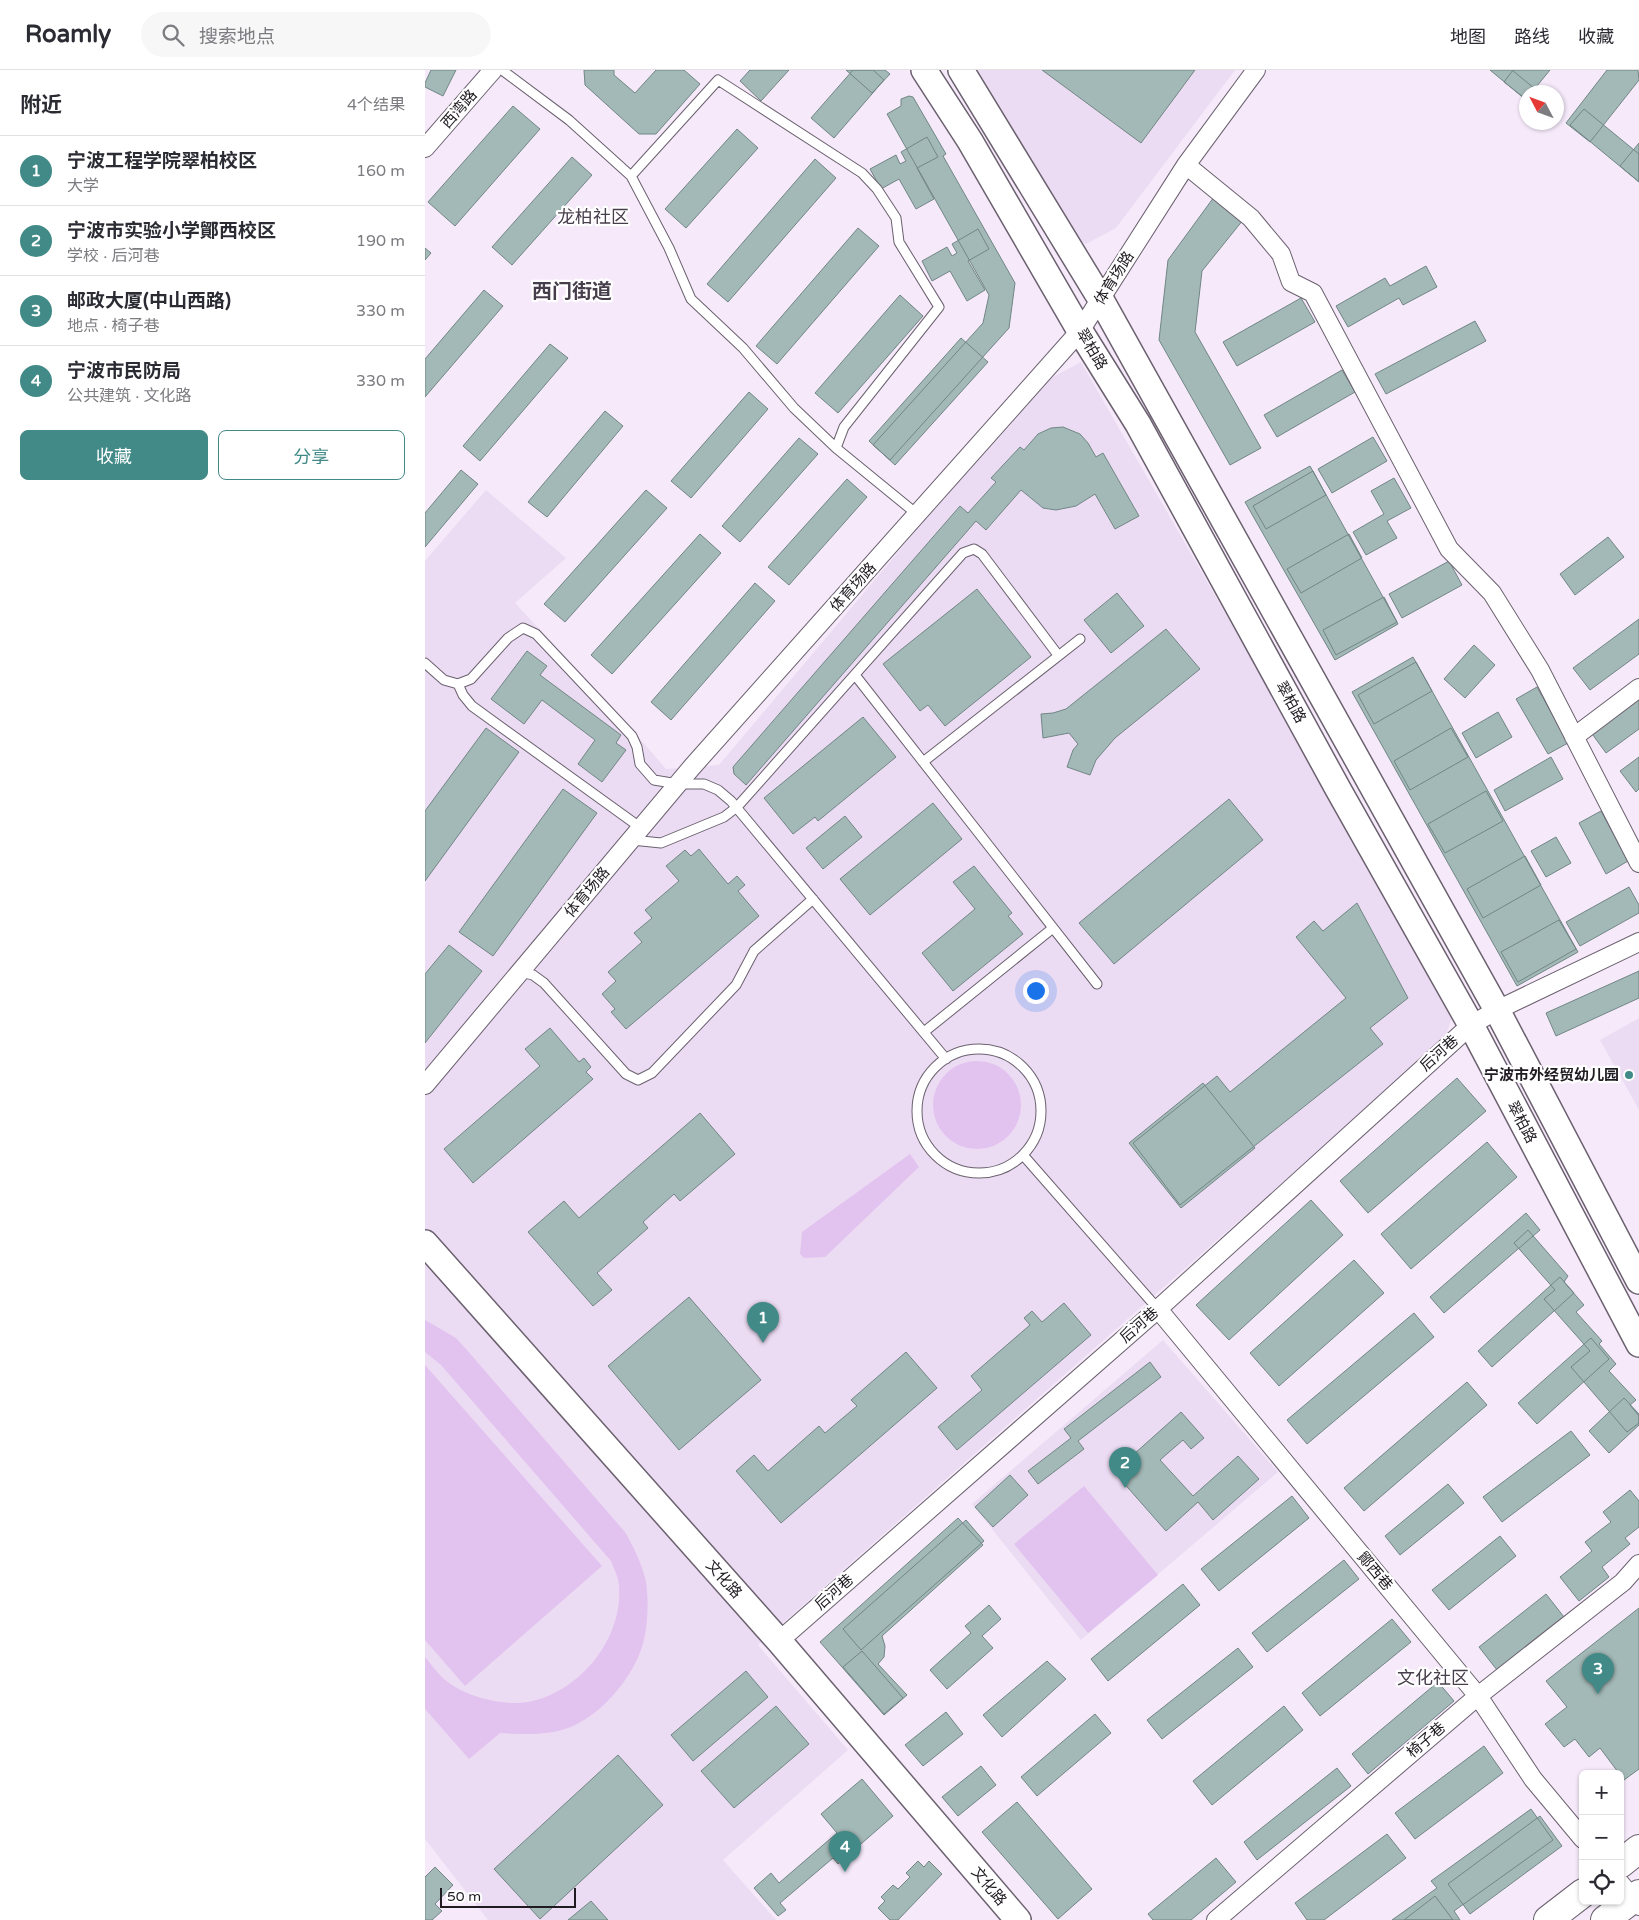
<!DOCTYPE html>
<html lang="zh">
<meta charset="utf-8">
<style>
:root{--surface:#fff;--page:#f7f7f7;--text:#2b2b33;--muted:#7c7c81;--line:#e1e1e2;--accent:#428a87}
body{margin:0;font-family:"Varela Round","Noto Sans SC",sans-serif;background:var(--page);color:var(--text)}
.controls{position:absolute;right:15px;bottom:15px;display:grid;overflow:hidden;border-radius:8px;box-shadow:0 1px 4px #0004}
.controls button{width:45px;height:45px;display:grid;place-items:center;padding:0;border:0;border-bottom:1px solid var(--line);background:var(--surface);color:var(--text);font:25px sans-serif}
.compass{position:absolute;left:1094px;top:15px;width:45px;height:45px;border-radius:50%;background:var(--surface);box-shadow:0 1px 4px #0004;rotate:311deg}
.scale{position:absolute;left:15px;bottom:12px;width:136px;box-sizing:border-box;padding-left:5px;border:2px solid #1f1b21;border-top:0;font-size:14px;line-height:18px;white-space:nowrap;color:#1f1b21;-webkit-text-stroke:4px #fff;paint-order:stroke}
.you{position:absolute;left:610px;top:920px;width:18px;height:18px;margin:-12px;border:4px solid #fff;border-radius:50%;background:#1a73e8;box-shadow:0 0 0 8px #1a73e833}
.badge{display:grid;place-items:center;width:32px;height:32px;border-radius:50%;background:var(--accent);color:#fff;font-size:16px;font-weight:700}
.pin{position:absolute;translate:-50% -41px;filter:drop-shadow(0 1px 2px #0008)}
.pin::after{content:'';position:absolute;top:26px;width:18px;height:15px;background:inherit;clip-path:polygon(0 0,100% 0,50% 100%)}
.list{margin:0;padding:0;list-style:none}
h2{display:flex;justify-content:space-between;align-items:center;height:65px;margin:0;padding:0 20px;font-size:21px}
h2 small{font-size:16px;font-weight:400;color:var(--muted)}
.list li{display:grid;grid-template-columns:32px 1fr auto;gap:15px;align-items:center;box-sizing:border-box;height:70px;padding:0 20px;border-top:1px solid var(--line)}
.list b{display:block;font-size:19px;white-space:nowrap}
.list p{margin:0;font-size:16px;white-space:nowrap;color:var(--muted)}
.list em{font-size:16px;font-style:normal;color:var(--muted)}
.actions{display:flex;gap:10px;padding:15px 20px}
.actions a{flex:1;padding:11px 0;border:1px solid var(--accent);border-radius:8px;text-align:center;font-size:18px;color:var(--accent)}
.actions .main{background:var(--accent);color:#fff}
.icon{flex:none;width:28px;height:28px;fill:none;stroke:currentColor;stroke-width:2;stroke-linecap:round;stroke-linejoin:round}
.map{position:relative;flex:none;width:1214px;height:1850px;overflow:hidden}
header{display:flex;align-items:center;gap:30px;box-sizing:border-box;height:70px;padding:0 25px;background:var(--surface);border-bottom:1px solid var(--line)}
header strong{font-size:24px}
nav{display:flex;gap:28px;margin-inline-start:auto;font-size:18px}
.search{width:350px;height:45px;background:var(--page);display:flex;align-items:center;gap:12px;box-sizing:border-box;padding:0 18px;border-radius:28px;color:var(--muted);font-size:19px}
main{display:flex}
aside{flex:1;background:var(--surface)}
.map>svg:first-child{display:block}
</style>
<header>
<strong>Roamly</strong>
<div class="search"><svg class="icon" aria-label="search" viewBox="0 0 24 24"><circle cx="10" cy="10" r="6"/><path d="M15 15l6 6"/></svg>搜索地点</div>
<nav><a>地图</a><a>路线</a><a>收藏</a></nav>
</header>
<main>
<aside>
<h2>附近<small>4个结果</small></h2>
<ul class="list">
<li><span class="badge">1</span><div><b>宁波工程学院翠柏校区</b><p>大学</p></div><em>160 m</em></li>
<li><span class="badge">2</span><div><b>宁波市实验小学鄮西校区</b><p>学校 · 后河巷</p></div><em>190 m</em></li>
<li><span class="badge">3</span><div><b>邮政大厦(中山西路)</b><p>地点 · 椅子巷</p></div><em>330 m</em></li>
<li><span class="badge">4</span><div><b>宁波市民防局</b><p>公共建筑 · 文化路</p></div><em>330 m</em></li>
</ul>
<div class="actions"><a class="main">收藏</a><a>分享</a></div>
</aside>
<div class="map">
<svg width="1214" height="1850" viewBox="0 0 1214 1850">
<rect width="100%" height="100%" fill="#f5e9fa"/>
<!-- built -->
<path fill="#ecdcf3" d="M 547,0 L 810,0 L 691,158 L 661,174 L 646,164 Z
M 656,292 L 1029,942 L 1019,970 L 333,1575 L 423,1680 L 298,1790 L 351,1850 L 63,1850 L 0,1769 L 0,491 L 61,420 L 141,488 L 90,533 L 186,635 L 241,699 L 294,695 L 501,449 L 628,307 Z
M 1214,948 L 1214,1040 L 1175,970 Z
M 738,1270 L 853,1402 L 656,1570 L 547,1434 Z"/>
<!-- green -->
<path fill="#e2c2ef" d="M508 1035a44 44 0 1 1 88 0a44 44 0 1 1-88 0Z
M 485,1084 L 494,1097 L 400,1187 L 379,1188 L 375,1184 L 377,1162 Z
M 0,1250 L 31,1268 L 41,1279 L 200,1462 C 209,1478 217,1494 221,1512 C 224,1532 223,1560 216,1580 C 205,1611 174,1647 143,1658 C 121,1666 97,1664 75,1663 L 44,1689 L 0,1639 L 0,1587 C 7,1595 14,1606 23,1612 C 42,1627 78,1636 103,1632 C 155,1622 198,1569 194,1516 C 194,1508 189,1499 186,1491 L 16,1295 L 0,1282 Z
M 0,1295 L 177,1496 L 40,1616 L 0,1570 Z
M 659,1416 L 733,1505 L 663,1563 L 589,1474 Z"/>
<!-- building -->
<path fill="#a3b9b7" stroke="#718685" d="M 6,0 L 31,0 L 18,26 L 0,17 L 0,13 Z
M 159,0 L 189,0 L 189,5 L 210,23 L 231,0 L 259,0 L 275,14 L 231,64 L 214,64 L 160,15 Z
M 325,0 L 364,0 L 336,31 L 315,11 Z
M 421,0 L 460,0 L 465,4 L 447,23 Z
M 428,0 L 448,0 L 459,10 L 409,68 L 386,48 Z
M 617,0 L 770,0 L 716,73 Z
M 1065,0 L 1087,0 L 1110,19 L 1107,22 L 1102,22 L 1101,30 Z
M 1088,0 L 1125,0 L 1107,22 L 1102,22 L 1102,30 L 1079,12 Z
M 1182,0 L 1213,0 L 1214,10 L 1165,72 L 1141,53 Z
M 484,26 L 488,27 L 521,84 L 518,86 L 590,213 L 584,258 L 465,390 L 448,375 L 558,253 L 564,225 L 462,44 L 476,36 L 476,29 Z
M 88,36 L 115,59 L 30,156 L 3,132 Z
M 1159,39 L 1214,84 L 1214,112 L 1145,55 Z
M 312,59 L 333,78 L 261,158 L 240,139 Z
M 502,67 L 513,87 L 492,98 L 509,129 L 491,139 L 474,109 L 456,119 L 445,99 L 471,85 L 475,94 L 481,91 L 476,82 Z
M 1214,73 L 1214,112 L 1195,96 Z
M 147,87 L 167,105 L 87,195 L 67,177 Z
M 390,89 L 411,108 L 303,232 L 282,214 Z
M 789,127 L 818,150 L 777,201 L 770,262 L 836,378 L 805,395 L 734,270 L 743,190 Z
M 433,158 L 454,176 L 352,294 L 331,276 Z
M 553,159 L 564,179 L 543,191 L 560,220 L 542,231 L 525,201 L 507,211 L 497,191 L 522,177 L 527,186 L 532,183 L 527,174 Z
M 0,178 L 6,183 L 0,190 Z
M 1001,196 L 1012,217 L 978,235 L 974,228 L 923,257 L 911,236 L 960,208 L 965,216 Z
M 59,220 L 78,236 L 0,327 L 0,289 Z
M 475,225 L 498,246 L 413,343 L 390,323 Z
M 876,228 L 890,252 L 812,296 L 798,272 Z
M 1050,251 L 1061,271 L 961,324 L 950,304 Z
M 536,268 L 563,292 L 470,395 L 444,371 Z
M 125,274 L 143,288 L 55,391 L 38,376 Z
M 917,300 L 930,322 L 852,367 L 839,345 Z
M 324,322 L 343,339 L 266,428 L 246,411 Z
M 180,341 L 198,356 L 122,447 L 103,432 Z
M 638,357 L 655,364 L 663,373 L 671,387 L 678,383 L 714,446 L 690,459 L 670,424 L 651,436 L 631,440 L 618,438 L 596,420 L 561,460 L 551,451 L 321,715 L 309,704 L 308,697 L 535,436 L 543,443 L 571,412 L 566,408 L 595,377 L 599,380 L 613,364 L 626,358 Z
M 948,367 L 962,391 L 907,423 L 893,399 Z
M 374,368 L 393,384 L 315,472 L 297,456 Z
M 885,396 L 973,554 L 910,590 L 820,432 Z
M 36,400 L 53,414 L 0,477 L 0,443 Z
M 888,401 L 901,425 L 841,459 L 828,436 Z
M 969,408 L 986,438 L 962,451 L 972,468 L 941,485 L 928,462 L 959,444 L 946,421 Z
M 422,409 L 442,427 L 364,515 L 343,497 Z
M 221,420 L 242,438 L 140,552 L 119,534 Z
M 275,464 L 296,483 L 187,604 L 166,585 Z
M 924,464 L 937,488 L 876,523 L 862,499 Z
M 1183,467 L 1199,487 L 1150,525 L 1135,504 Z
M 1024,491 L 1037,515 L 977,548 L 964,524 Z
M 330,513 L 350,531 L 246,650 L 226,632 Z
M 552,519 L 606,587 L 520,656 L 503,635 L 495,641 L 458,594 Z
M 692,523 L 719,556 L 686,583 L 659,550 Z
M 959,527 L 972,552 L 911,585 L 898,560 Z
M 1214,549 L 1214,584 L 1165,620 L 1148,598 Z
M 741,559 L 775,599 L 690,668 L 671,690 L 665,705 L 642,697 L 648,680 L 653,674 L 644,663 L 618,668 L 616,644 L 628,643 L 641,639 Z
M 1049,575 L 1070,595 L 1040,628 L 1019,609 Z
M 102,581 L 122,596 L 115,605 L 196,665 L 191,673 L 201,680 L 177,712 L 153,694 L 170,670 L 117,630 L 99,654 L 66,629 Z
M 988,587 L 1153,882 L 1092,916 L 927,622 Z
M 991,592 L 1007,621 L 949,654 L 933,625 Z
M 1112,617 L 1143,673 L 1123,684 L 1091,629 Z
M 1214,626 L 1214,659 L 1181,683 L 1165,661 Z
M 1073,642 L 1087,667 L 1051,688 L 1037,663 Z
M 438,647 L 471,687 L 393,751 L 390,747 L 368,764 L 339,728 Z
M 61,658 L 94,682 L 0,811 L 0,741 Z
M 1026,658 L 1043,687 L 985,720 L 969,691 Z
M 1126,687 L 1138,709 L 1080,741 L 1069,720 Z
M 1214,687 L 1214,719 L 1211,722 L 1195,701 Z
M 138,719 L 172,743 L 68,886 L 34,862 Z
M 1061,721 L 1078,751 L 1020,783 L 1003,754 Z
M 804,729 L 838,770 L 689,894 L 654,853 Z
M 508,733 L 537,769 L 445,845 L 415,809 Z
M 1176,741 L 1203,791 L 1181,804 L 1154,753 Z
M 420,746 L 437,767 L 398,799 L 381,778 Z
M 1131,767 L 1146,793 L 1121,807 L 1106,781 Z
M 274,779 L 303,814 L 312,806 L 320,815 L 313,821 L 334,846 L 201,959 L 186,942 L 190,939 L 177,924 L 191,911 L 183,902 L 217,872 L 209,863 L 227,848 L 220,840 L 254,811 L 241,796 L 260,780 L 266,786 Z
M 1100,786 L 1116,815 L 1058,848 L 1042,819 Z
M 549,796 L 587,843 L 583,846 L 598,864 L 528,921 L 497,883 L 550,839 L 528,812 Z
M 1204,817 L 1214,835 L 1214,843 L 1155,876 L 1141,852 Z
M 932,833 L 983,928 L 945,958 L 958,974 L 755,1135 L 708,1073 L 792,1006 L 805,1022 L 921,928 L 871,867 L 889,851 L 898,861 Z
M 1134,850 L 1151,879 L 1093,912 L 1076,882 Z
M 24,875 L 57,901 L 0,973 L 0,904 Z
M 1214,901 L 1214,928 L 1131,966 L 1121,943 Z
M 125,958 L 154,992 L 159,988 L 166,997 L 161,1002 L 168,1009 L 48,1113 L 19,1079 L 115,996 L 100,979 Z
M 1032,1008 L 1061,1041 L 943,1143 L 915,1111 Z
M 778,1013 L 830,1078 L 756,1138 L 704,1073 Z
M 275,1043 L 310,1084 L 255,1131 L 249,1124 L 218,1152 L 223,1158 L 172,1203 L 187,1220 L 168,1236 L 103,1162 L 139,1131 L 154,1148 Z
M 1062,1072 L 1092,1107 L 986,1199 L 956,1164 Z
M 886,1130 L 918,1165 L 804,1270 L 771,1235 Z
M 1101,1143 L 1115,1160 L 1019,1243 L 1005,1227 Z
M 1103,1160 L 1143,1206 L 1139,1212 L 1159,1235 L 1151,1242 L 1177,1271 L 1174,1274 L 1191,1294 L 1184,1301 L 1211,1330 L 1205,1335 L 1214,1346 L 1214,1353 L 1202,1362 L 1146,1297 L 1165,1281 L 1119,1229 L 1130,1220 L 1089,1173 Z
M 929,1190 L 959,1223 L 854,1316 L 825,1283 Z
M 1135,1207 L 1149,1223 L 1067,1297 L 1053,1281 Z
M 264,1227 L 336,1310 L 254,1380 L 183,1296 Z
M 639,1233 L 666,1265 L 532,1380 L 513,1357 L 557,1320 L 546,1306 L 605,1255 L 599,1248 L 607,1241 L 617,1252 Z
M 989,1243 L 1009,1267 L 882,1374 L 862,1350 Z
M 1166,1268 L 1184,1289 L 1112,1354 L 1093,1333 Z
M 481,1282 L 512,1318 L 356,1453 L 311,1401 L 329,1385 L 343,1401 L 394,1356 L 400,1363 L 432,1336 L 426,1330 Z
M 725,1292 L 736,1307 L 653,1371 L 659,1379 L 613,1414 L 603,1401 L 646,1368 L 639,1359 Z
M 1042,1312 L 1062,1335 L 939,1441 L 919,1418 Z
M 1199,1328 L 1214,1344 L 1214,1355 L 1184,1383 L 1164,1361 Z
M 756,1342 L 779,1368 L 766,1379 L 758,1370 L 735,1390 L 768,1426 L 813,1386 L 834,1409 L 788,1450 L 773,1432 L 741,1461 L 689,1402 Z
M 1146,1361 L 1165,1385 L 1077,1452 L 1058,1427 Z
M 585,1405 L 603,1425 L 568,1457 L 550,1437 Z
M 1023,1414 L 1039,1433 L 975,1485 L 960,1466 Z
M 1205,1420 L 1214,1431 L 1214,1457 L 1200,1468 L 1205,1474 L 1177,1497 L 1184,1507 L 1154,1531 L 1135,1507 L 1167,1481 L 1160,1472 L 1186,1452 L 1178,1442 Z
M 867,1426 L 884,1448 L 794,1521 L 776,1499 Z
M 533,1448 L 558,1475 L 457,1566 L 460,1576 L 459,1587 L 453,1594 L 482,1625 L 459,1645 L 395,1572 Z
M 541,1450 L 559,1471 L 436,1580 L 418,1559 Z
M 1075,1466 L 1091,1486 L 1024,1540 L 1007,1520 Z
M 919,1490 L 934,1509 L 842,1582 L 827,1563 Z
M 758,1514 L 775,1535 L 683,1611 L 666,1589 Z
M 1121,1524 L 1139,1547 L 1072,1600 L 1054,1577 Z
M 564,1535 L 576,1549 L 557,1566 L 568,1578 L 522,1619 L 505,1600 L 546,1563 L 540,1556 Z
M 1214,1538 L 1214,1699 L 1199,1710 L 1175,1678 L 1164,1687 L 1150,1669 L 1139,1677 L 1120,1654 L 1142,1637 L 1121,1611 Z
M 967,1549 L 986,1572 L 895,1646 L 877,1623 Z
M 813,1578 L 828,1597 L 737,1669 L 722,1650 Z
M 437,1581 L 478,1628 L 459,1644 L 418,1597 Z
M 622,1591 L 641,1609 L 577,1667 L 558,1645 Z
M 321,1601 L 343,1627 L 268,1691 L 246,1665 Z
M 1013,1612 L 1029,1631 L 943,1704 L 927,1684 Z
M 351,1636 L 384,1674 L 309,1738 L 276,1701 Z
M 859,1636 L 878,1660 L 787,1735 L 768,1711 Z
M 521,1642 L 538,1664 L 498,1696 L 480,1675 Z
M 670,1644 L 686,1663 L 612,1726 L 596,1707 Z
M 1059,1676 L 1078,1703 L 990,1769 L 970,1743 Z
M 193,1685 L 238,1735 L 115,1849 L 69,1799 Z
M 556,1696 L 571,1715 L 533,1746 L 517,1727 Z
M 912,1698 L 926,1716 L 832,1790 L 819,1772 Z
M 437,1709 L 468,1746 L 413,1794 L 408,1788 L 355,1833 L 361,1840 L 353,1846 L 329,1818 L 346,1803 L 354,1813 L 412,1763 L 396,1744 Z
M 592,1732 L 667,1819 L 633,1849 L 557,1762 Z
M 1106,1739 L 1128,1770 L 1029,1841 L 1035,1850 L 967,1850 L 1012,1818 L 1006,1811 Z
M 1115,1746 L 1137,1776 L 1045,1844 L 1023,1814 Z
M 962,1764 L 981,1788 L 899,1850 L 882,1850 L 870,1833 Z
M 791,1788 L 811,1812 L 766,1850 L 728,1850 L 723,1844 Z
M 493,1791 L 499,1797 L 504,1791 L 517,1804 L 473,1850 L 465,1850 L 453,1838 L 460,1831 L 456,1827 L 468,1815 L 473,1819 L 485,1807 L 481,1803 Z
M 10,1797 L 28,1815 L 10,1834 L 17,1841 L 7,1850 L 0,1850 L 0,1807 Z
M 1010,1826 L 1028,1850 L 979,1850 Z
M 166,1831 L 183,1850 L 143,1850 Z"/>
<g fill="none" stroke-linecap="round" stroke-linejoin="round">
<!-- lane casing -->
<g stroke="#6b616f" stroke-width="11">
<path id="lane" d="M 77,0 L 144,50 L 206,106 L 244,178 L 266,229 L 318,278 L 369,338 L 411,378 L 493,445
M 206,106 L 293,10 L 437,103 L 452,119 L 471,148 L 474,172 L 514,237 L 419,357 L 411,378
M 0,593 L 19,610 L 33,614 L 46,609 L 83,568 L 98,558 L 111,564 L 207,666 L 212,677 L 215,694 L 229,710 L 253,714 L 279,714 L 293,720 L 306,731 L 521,989
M 430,605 L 672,914
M 33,614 L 38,625 L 47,636 L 216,758
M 498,692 L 655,569
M 207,770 L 236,773 L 299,747 L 312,737 L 538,483 L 549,479 L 557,484 L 633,585
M 95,902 L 108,905 L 119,913 L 201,1004 L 213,1010 L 227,1003 L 311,915 L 329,881 L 388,829
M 499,962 L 628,858
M492 1041a62 62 0 1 1 124 0a62 62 0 1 1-124 0Z
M 598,1085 L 733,1239"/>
</g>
<!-- street casing -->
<g stroke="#6b616f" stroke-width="20">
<path id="street" d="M 0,78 L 68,0
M 761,95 L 826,148 L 856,184 L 866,212 L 888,223 L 1024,479 L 1067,523 L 1115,600 L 1214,793
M 1149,667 L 1214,618
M 0,1015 L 267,697 L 655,261 L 761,95 L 831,0
M 733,1239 L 1053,1626 L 1108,1709 L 1158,1769
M 354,1571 L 733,1239 L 1046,955 L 1072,940 L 1214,872
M 1195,1813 L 1214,1836
M 791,1850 L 1053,1626 L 1198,1512 L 1214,1494"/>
</g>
<!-- secondary casing -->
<g stroke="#6b616f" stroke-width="28">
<path id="secondary" d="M 499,0 L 545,71 L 655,261 L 713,354 L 913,719 L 1046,955 L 1214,1274
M 536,0 L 675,228 L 1072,940 L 1214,1211
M 0,1173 L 354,1571 L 593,1850"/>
</g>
<!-- primary casing -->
<g stroke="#6b616f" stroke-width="30">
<path id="primary" d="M 1195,1794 L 1214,1779
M 1123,1850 L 1158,1823
M 1180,1850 L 1214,1824"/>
</g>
<!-- lane -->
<use href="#lane" stroke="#fff" stroke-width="9"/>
<!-- street -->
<use href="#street" stroke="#fff" stroke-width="18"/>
<!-- secondary -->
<use href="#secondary" stroke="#fff" stroke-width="25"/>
<!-- primary -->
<use href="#primary" stroke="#fff" stroke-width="28"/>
</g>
<!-- markers -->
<circle fill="#428a87" stroke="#fff" stroke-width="2" cx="1204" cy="1005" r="5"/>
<g text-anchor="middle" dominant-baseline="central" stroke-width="4.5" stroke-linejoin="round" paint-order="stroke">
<!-- street labels -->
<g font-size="15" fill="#1f1b21" stroke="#fff">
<text transform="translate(34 39) rotate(-49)">西湾路</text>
<text transform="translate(689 208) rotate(-58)">体育场路</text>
<text transform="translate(667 279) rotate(59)">翠柏路</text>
<text transform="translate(428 517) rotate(-48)">体育场路</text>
<text transform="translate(866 632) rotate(61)">翠柏路</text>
<text transform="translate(162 822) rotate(-50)">体育场路</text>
<text transform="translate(1014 983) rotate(-42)">后河巷</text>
<text transform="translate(1097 1052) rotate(62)">翠柏路</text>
<text transform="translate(714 1255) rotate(-41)">后河巷</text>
<text transform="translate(950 1501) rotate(50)">鄮西巷</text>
<text transform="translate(299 1509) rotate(48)">文化路</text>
<text transform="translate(409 1522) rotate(-41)">后河巷</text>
<text transform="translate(1001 1670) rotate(-41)">椅子巷</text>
<text transform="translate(564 1816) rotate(50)">文化路</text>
</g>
<!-- poi labels -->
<g font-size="15" font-weight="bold" fill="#1f1b21" stroke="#fff" text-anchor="end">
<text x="1194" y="1005">宁波市外经贸幼儿园</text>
</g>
<!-- quarter labels -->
<g font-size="18" fill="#473e4b" stroke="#fff">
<text x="168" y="147">龙柏社区</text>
<text x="1008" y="1608">文化社区</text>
</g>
<!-- district labels -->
<g font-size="20" font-weight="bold" fill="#473e4b" stroke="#fff">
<text x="147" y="222">西门街道</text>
</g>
</g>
</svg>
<div class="controls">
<button>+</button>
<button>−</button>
<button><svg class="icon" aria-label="locate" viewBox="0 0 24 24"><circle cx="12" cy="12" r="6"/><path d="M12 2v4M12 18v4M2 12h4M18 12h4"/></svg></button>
</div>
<svg class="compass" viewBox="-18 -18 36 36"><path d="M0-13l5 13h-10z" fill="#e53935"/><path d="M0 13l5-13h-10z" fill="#7c7c81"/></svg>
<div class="scale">50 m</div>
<div class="you"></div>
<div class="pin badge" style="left:338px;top:1273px">1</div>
<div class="pin badge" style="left:700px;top:1418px">2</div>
<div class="pin badge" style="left:1173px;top:1624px">3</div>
<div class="pin badge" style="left:420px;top:1802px">4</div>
</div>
</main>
